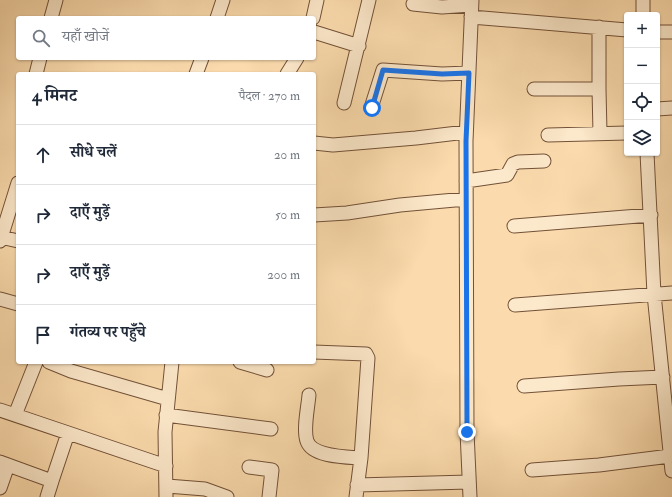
<!DOCTYPE html>
<html lang="hi">
<meta charset="utf-8">
<style>
:root{--surface:#fff;--page:#f6f6f7;--text:#1f2937;--muted:#747a83;--line:#e0e1e3}
body{margin:0;font-family:"IM FELL Double Pica","Noto Serif Devanagari",serif;background:var(--page);color:var(--text)}
.controls{position:absolute;right:12px;top:12px;display:grid;overflow:hidden;border-radius:4px;box-shadow:0 1px 3px #0004}
.controls button{width:36px;height:36px;display:grid;place-items:center;padding:0;border:0;border-bottom:1px solid var(--line);background:var(--surface);color:var(--text);font:20px sans-serif}
.stop{position:absolute;width:12px;height:12px;margin:-9px;border:3px solid #1a73e8;border-radius:50%;background:#fff}
.stop.end{background:#1a73e8;border-color:#fff;box-shadow:0 1px 4px #0008}
.list{margin:0;padding:0;list-style:none}
h2{display:flex;justify-content:space-between;align-items:center;height:52px;margin:0;padding:0 16px;font-size:17px}
h2 small{font-size:13px;font-weight:400;color:var(--muted)}
.list li{display:grid;grid-template-columns:26px 1fr auto;gap:12px;align-items:center;box-sizing:border-box;height:60px;padding:0 16px;border-top:1px solid var(--line)}
.list b{display:block;font-size:15px;white-space:nowrap}
.list em{font-size:13px;font-style:normal;color:var(--muted)}
.icon{flex:none;width:22px;height:22px;fill:none;stroke:currentColor;stroke-width:2;stroke-linecap:round;stroke-linejoin:round}
.map{position:relative;flex:none;width:672px;height:497px;overflow:hidden}
.search{position:absolute;background:var(--surface);box-shadow:0 1px 3px #0004;left:16px;top:16px;width:300px;height:44px;display:flex;align-items:center;gap:10px;box-sizing:border-box;padding:0 14px;border-radius:4px;color:var(--muted);font-size:15px}
.panel{position:absolute;background:var(--surface);box-shadow:0 1px 3px #0004;left:16px;top:72px;width:300px;height:292px;border-radius:4px}
.map>svg:first-child{display:block}
</style>
<div class="map">
<svg width="672" height="497" viewBox="0 0 672 497">
<rect width="100%" height="100%" fill="#fbdbad"/>
<filter id="stains"><feTurbulence type="fractalNoise" baseFrequency=".005" numOctaves="4"/><feColorMatrix values="0 0 0 0 .2 0 0 0 0 .09 0 0 0 0 .02 0 0 0 .5 -.17"/></filter>
<radialGradient id="worn" r=".72"><stop offset=".6" stop-color="#630" stop-opacity="0"/><stop offset="1" stop-color="#630" stop-opacity=".3"/></radialGradient>
<g fill="none" stroke-linecap="round" stroke-linejoin="round">
<!-- street casing -->
<g stroke="#725138" stroke-width="15">
<path id="street" d="M 413,4 L 442,7 L 471,5
M 643,15 L 643,0
M 471,17 L 627,30
M 51,18 L 56,0
M 217,18 L 223,0
M 313,18 L 317,0
M 599,27 L 599,89 L 600,133
M 314,32 L 359,46
M 657,32 L 672,32
M 36,74 L 40,58
M 196,74 L 202,58
M 287,74 L 297,58
M 534,89 L 599,89
M 344,103 L 369,0
M 371,108 L 383,70 L 442,74 L 469,73
M 657,109 L 672,108
M 548,135 L 627,133
M 314,143 L 333,145 L 416,138 L 466,132
M 647,153 L 654,294 L 672,471
M 466,181 L 507,175 L 513,164 L 518,162 L 544,161
M 314,215 L 347,213 L 400,205 L 466,199
M 514,226 L 651,215
M 1,237 L 18,241
M 0,241 L 18,183
M 0,299 L 18,304
M 515,305 L 672,293
M 314,352 L 366,354 L 368,358 L 361,458
M 49,362 L 71,371 L 168,399
M 240,362 L 267,370
M 524,386 L 619,379 L 663,377
M 309,395 C 308,407 303,430 307,441 C 312,457 347,457 361,458 L 356,497
M 0,410 L 166,466
M 15,415 L 36,362
M 166,415 L 271,429
M 0,462 L 52,481 L 68,433
M 249,467 L 272,470 L 269,497
M 532,470 L 599,465 L 670,456
M 357,485 L 469,482
M 167,486 L 205,489 L 227,497
M 0,488 L 8,465
M 47,497 L 52,481
M 166,497 L 165,432 L 172,362
M 470,497 L 467,432 L 466,141 L 472,0"/>
</g>
<!-- street -->
<use href="#street" stroke="#fce8ca" stroke-width="13"/>
</g>
<g fill="none" stroke-linecap="round" stroke-linejoin="round">
<!-- route -->
<path stroke="#1a73e8" stroke-width="5" d="M 372,108 L 383,70 L 442,74 L 469,73 L 466,141 L 467,432"/>
</g>
<rect width="100%" height="100%" filter="url(#stains)"/>
<rect width="100%" height="100%" fill="url(#worn)"/>
</svg>
<div class="controls">
<button>+</button>
<button>−</button>
<button><svg class="icon" aria-label="locate" viewBox="0 0 24 24"><circle cx="12" cy="12" r="6"/><path d="M12 2v4M12 18v4M2 12h4M18 12h4"/></svg></button>
<button><svg class="icon" aria-label="layers" viewBox="0 0 24 24"><path d="M12 4l9 5-9 5-9-5zM3 14l9 5 9-5"/></svg></button>
</div>
<div class="stop" style="left:372px;top:108px"></div>
<div class="stop end" style="left:467px;top:432px"></div>
<div class="search"><svg class="icon" aria-label="search" viewBox="0 0 24 24"><circle cx="10" cy="10" r="6"/><path d="M15 15l6 6"/></svg>यहाँ खोजें</div>
<section class="panel">
<h2>4 मिनट<small>पैदल · 270 m</small></h2>
<ul class="list">
<li><svg class="icon" aria-label="ahead" viewBox="0 0 24 24"><path d="M12 20V5M6 11l6-6 6 6"/></svg><div><b>सीधे चलें</b></div><em>20 m</em></li>
<li><svg class="icon" aria-label="right" viewBox="0 0 24 24"><path d="M7 20v-9h11M14 6l5 5-5 5"/></svg><div><b>दाएँ मुड़ें</b></div><em>50 m</em></li>
<li><svg class="icon" aria-label="right" viewBox="0 0 24 24"><path d="M7 20v-9h11M14 6l5 5-5 5"/></svg><div><b>दाएँ मुड़ें</b></div><em>200 m</em></li>
<li><svg class="icon" aria-label="arrive" viewBox="0 0 24 24"><path d="M6 21V4h12l-3 4 3 4H6"/></svg><div><b>गंतव्य पर पहुँचे</b></div></li>
</ul>
</section>
</div>
